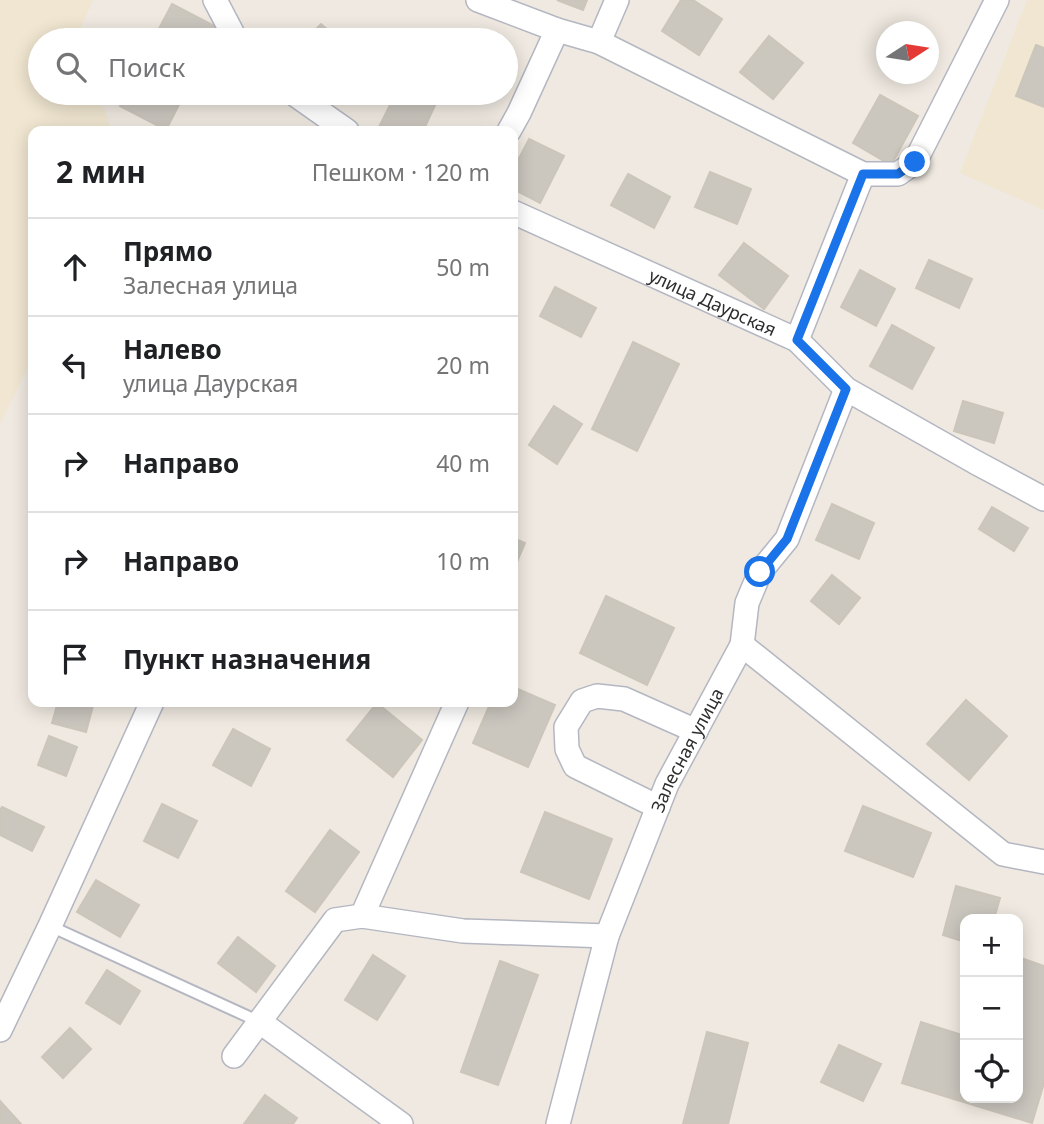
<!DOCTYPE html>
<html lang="ru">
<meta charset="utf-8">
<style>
:root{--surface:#fff;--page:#f6f6f6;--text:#202124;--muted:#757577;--line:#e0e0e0}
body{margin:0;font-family:"Noto Sans",sans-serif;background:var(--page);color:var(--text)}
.controls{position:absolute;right:21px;bottom:21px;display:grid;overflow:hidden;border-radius:14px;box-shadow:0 4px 18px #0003}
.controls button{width:63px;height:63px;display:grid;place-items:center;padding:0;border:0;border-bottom:2px solid var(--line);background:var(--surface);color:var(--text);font:35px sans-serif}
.compass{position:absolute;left:876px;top:21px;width:63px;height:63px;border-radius:50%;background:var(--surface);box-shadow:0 4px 18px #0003;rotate:78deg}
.stop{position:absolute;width:21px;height:21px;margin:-16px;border:5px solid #1a73e8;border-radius:50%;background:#fff}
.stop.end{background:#1a73e8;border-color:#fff;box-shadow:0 2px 7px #0008}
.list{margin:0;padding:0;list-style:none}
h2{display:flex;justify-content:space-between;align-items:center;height:91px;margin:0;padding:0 28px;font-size:30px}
h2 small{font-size:23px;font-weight:400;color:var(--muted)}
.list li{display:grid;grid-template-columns:46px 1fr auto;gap:21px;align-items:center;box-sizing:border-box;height:98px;padding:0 28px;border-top:2px solid var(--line)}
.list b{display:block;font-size:26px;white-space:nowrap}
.list p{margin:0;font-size:23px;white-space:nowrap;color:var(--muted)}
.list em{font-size:23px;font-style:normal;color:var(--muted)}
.icon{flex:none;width:38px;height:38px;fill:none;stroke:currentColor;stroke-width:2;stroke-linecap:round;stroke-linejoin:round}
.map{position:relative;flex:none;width:1044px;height:1124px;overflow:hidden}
.search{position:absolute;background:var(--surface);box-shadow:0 4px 18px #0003;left:28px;top:28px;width:490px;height:77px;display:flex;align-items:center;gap:18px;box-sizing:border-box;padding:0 24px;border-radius:38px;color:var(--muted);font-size:26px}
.panel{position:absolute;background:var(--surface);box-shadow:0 4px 18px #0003;left:28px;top:126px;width:490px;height:581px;border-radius:14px}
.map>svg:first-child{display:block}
</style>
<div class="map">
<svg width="1044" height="1124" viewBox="0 0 1044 1124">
<rect width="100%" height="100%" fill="#efe9e1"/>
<!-- education -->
<path fill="#f0e6d1" d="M 0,0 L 93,0 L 75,40 L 40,40 L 40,93 L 80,93 L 105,109 L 111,131 L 33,131 L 33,357 L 0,424 Z
M 1027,0 L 1044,0 L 1044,210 L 960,173 Z"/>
<!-- building -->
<path fill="#cbc7bf" stroke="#cbc5ba" stroke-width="2" d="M 557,0 L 587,0 L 583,10 Z
M 681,0 L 693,0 L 722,19 L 699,55 L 662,31 Z
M 172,4 L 218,28 L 212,40 L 153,40 Z
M 321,24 L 339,40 L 305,40 Z
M 769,36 L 803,63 L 773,99 L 740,72 Z
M 1036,45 L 1044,48 L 1044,107 L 1016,96 Z
M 127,93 L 185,93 L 166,130 L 120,106 Z
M 396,93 L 421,93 L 437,101 L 423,131 L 377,131 Z
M 880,95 L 918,116 L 891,165 L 853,143 Z
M 529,139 L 564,156 L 540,203 L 513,189 L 513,170 Z
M 710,172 L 751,189 L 737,224 L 695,207 Z
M 628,174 L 670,197 L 654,228 L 611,205 Z
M 744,243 L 788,276 L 764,309 L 719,275 Z
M 929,260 L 972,279 L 959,308 L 916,288 Z
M 860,270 L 895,289 L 876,326 L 841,307 Z
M 555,287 L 596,308 L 581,337 L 540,316 Z
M 892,325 L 934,348 L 912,389 L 870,366 Z
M 633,342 L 679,364 L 637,451 L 592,429 Z
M 963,401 L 1003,413 L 994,443 L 954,431 Z
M 554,406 L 582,424 L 557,464 L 529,445 Z
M 832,504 L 874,523 L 859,559 L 816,540 Z
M 992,507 L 1028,528 L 1014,551 L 979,529 Z
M 513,538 L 525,543 L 513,571 Z
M 832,575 L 860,598 L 839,624 L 811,601 Z
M 606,596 L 674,628 L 647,685 L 580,653 Z
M 513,687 L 555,705 L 528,767 L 473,743 L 491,702 L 513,702 Z
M 966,700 L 1007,736 L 969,780 L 927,744 Z
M 58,702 L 94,702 L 86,732 L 52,723 Z
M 377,703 L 422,740 L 393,777 L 347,740 Z
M 233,729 L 270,749 L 251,786 L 213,765 Z
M 49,736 L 77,747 L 66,776 L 38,765 Z
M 162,804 L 197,821 L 178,858 L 144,841 Z
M 863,806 L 931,833 L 913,877 L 845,851 Z
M 2,807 L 44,827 L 32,851 L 0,835 L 0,810 Z
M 545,812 L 612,839 L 589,899 L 521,872 Z
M 330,830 L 359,852 L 315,912 L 286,891 Z
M 96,880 L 139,905 L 120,937 L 77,912 Z
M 956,886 L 1000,898 L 994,919 L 965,919 L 965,942 L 943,935 Z
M 238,937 L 275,966 L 256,992 L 218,963 Z
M 373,955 L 405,976 L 377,1020 L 345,1000 Z
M 1018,957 L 1044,966 L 1044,1083 L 1032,1123 L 902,1083 L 921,1022 L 965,1036 L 965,1098 L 1018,1098 Z
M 500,961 L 538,975 L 498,1085 L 461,1072 Z
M 107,970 L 140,991 L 120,1024 L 86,1003 Z
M 70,1028 L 91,1049 L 63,1078 L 42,1057 Z
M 707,1032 L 748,1043 L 728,1124 L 683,1124 Z
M 839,1045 L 881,1064 L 863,1101 L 821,1082 Z
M 265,1095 L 297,1118 L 293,1124 L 244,1124 Z
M 0,1101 L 21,1124 L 0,1124 Z"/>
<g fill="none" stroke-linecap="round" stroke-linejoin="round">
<!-- service casing -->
<g stroke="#b4b7c1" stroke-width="14">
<path id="service" d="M 50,926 L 260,1022"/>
</g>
<!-- minor casing -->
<g stroke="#b4b7c1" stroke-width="26">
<g id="minor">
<path d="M 215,0 L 236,40"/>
<path d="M 478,0 L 557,30 L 599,42 L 863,174 L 898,174 L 915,162 L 997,0"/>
<path d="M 599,42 L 617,0"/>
<path d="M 293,93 L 347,131"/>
<path d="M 509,131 L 519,113 L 557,30"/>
<path id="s1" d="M 513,212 L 797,340 L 846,389 L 975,462 L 1044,499"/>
<path d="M 797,340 L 863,174"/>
<path d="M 742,645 L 1003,854 L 1044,862"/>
<path d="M 658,807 L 575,766 L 567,749 L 566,727 L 582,701 L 597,696 L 624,699 L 696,731"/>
<path d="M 362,916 L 457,702"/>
<path d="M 260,1022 L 401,1124"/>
<path d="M 0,1030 L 50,926 L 152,702"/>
<path d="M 234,1056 L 335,920 L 362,916 L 463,931 L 607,936"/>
<path id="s2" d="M 558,1124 L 607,936 L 667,784 L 742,645 L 747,603 L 760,572 L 787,539 L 846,389"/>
</g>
</g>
<!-- service -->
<use href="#service" stroke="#fff" stroke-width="10"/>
<!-- minor -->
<use href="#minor" stroke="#fff" stroke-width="23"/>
</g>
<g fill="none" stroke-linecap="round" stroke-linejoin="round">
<!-- route -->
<path stroke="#1a73e8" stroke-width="9" d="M 760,572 L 787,539 L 846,389 L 797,340 L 863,174 L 898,174 L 915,162"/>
</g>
<g text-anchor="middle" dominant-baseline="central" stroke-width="5" stroke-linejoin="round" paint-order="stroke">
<!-- street labels -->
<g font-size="18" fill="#2e2e2e" stroke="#fff">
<text stroke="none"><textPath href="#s1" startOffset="219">улица Даурская</textPath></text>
<text stroke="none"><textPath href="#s2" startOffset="397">Залесная улица</textPath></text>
</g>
</g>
</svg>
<div class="controls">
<button>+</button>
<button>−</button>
<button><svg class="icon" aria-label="locate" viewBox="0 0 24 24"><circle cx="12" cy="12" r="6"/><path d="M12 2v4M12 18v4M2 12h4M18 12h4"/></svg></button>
</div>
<svg class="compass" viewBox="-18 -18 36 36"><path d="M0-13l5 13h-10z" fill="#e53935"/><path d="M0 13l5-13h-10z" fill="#757577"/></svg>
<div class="stop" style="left:760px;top:572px"></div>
<div class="stop end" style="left:915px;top:162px"></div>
<div class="search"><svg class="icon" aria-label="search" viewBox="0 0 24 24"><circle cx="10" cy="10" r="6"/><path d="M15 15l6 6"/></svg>Поиск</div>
<section class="panel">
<h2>2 мин<small>Пешком · 120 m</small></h2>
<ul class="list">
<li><svg class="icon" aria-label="ahead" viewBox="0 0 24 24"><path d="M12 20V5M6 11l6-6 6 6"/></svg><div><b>Прямо</b><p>Залесная улица</p></div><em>50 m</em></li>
<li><svg class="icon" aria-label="left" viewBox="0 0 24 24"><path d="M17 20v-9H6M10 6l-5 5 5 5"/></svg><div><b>Налево</b><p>улица Даурская</p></div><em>20 m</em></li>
<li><svg class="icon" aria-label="right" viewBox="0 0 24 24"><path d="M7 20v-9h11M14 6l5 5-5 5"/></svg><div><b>Направо</b></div><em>40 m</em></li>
<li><svg class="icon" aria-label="right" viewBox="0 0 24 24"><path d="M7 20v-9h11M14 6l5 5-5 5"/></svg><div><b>Направо</b></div><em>10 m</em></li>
<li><svg class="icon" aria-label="arrive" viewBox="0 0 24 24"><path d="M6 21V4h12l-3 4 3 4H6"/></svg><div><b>Пункт назначения</b></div></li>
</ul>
</section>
</div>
